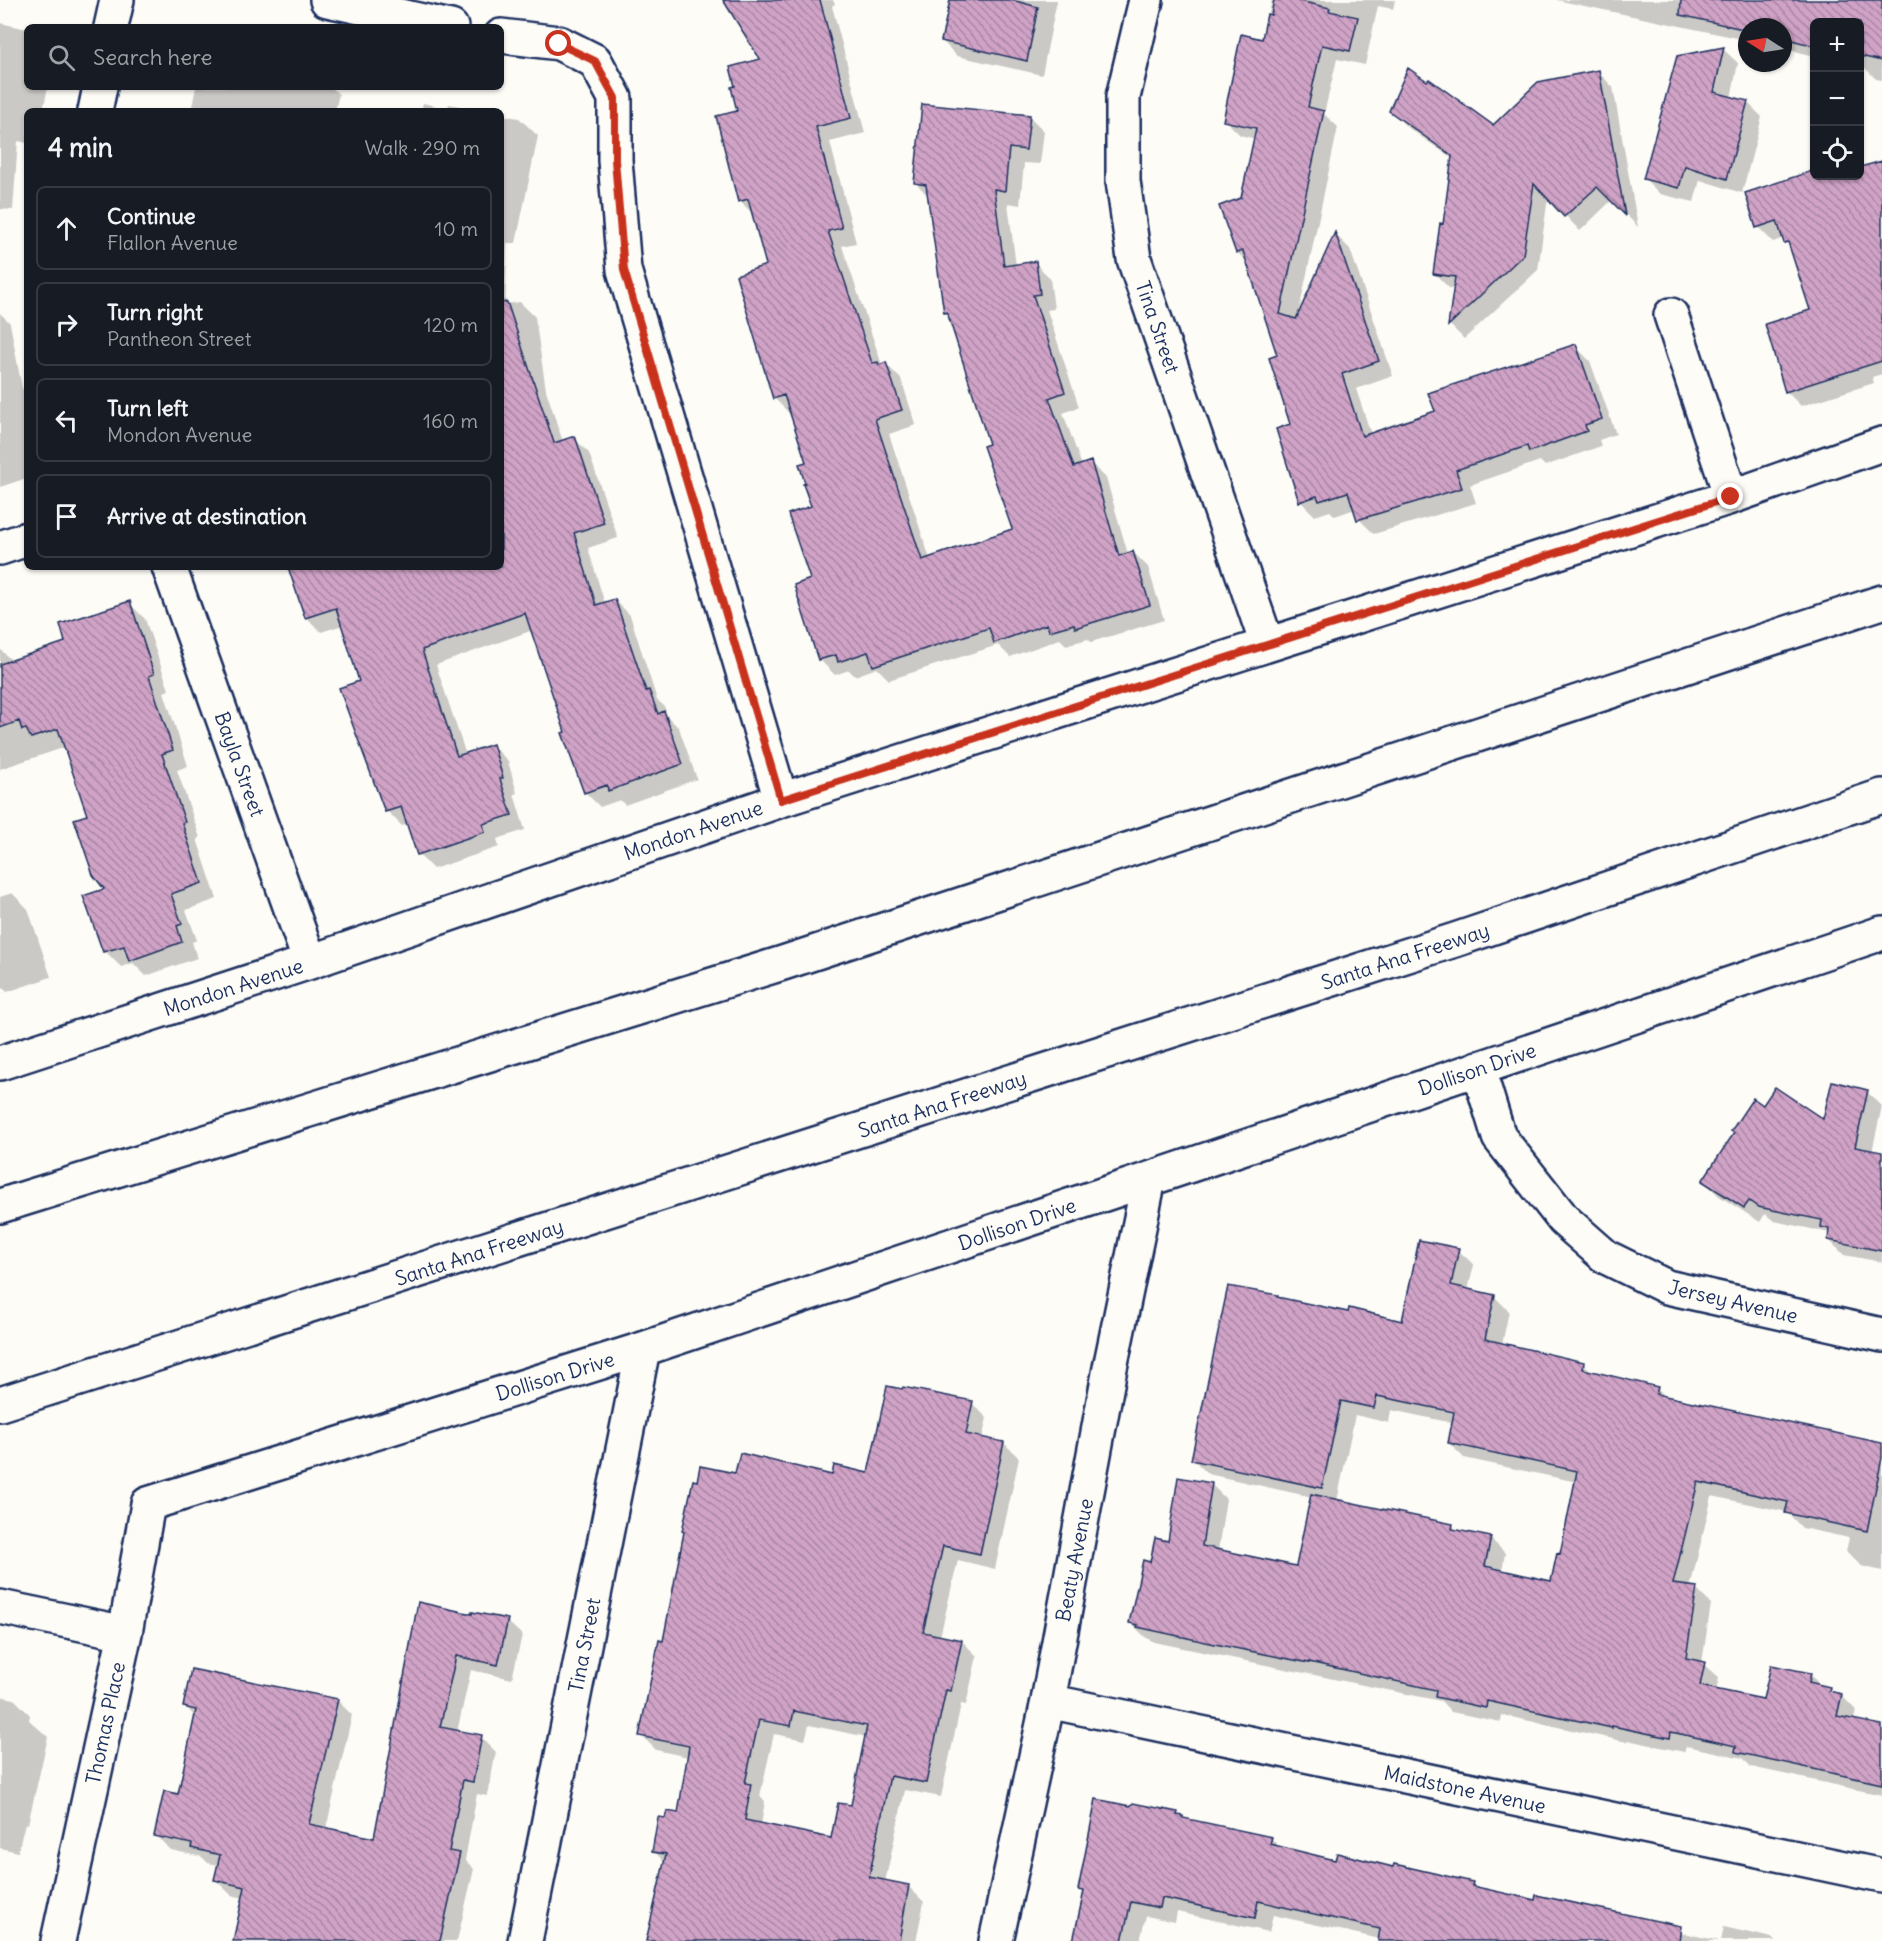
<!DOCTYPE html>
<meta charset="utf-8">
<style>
:root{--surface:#171b24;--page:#20242c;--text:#f1f3f6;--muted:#9ea1a6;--line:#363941}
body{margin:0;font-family:Delius,sans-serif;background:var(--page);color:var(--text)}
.controls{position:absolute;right:18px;top:18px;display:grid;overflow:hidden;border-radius:9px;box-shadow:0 2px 4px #0004}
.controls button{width:54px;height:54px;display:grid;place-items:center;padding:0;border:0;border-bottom:2px solid var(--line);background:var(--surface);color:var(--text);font:30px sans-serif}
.compass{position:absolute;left:1738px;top:18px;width:54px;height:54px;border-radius:50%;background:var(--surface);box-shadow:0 2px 4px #0004;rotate:282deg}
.stop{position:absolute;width:18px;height:18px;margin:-14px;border:4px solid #c8321e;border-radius:50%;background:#fff}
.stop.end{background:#c8321e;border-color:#fff;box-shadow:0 2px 6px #0008}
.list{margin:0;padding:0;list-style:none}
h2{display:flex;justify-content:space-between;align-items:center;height:78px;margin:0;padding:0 24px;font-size:26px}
h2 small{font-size:20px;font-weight:400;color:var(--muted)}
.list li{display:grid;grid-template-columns:39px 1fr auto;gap:18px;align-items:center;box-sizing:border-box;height:84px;margin:0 12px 12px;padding:0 12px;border:2px solid var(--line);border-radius:9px}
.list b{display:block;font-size:22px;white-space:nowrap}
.list p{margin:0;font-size:20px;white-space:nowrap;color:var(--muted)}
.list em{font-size:20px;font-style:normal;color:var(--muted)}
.icon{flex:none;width:33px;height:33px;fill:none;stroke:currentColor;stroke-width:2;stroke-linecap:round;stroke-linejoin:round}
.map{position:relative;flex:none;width:1882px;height:1941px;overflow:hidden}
.search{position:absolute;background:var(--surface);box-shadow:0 2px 4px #0004;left:24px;top:24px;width:480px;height:66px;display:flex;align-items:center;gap:15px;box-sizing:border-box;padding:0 21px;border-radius:9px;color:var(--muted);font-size:22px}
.panel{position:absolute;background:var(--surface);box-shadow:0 2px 4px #0004;left:24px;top:108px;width:480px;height:462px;border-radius:9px}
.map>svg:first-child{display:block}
</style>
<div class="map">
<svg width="1882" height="1941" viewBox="0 0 1882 1941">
<defs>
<pattern id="building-back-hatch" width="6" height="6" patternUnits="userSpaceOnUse" patternTransform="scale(1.5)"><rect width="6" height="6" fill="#d0a3c6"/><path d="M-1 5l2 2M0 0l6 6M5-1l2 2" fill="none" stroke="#a885a4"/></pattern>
</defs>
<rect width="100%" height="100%" fill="#fdfcf7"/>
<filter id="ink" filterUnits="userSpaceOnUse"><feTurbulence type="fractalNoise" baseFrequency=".0167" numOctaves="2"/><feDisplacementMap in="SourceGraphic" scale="12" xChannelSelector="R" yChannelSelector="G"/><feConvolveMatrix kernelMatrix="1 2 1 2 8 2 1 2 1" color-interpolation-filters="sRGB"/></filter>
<g filter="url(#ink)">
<!-- shadow -->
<path fill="#0003" fill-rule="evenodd" d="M 724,0 L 833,0 L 835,4 L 832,6 L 865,133 L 830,142 L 856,243 L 842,246 L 882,365 L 886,364 L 901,379 L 916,425 L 889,434 L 930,559 L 1014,530 L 991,445 L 950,317 L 945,312 L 929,197 L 916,183 L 1029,116 L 1044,131 L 1040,164 L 1024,163 L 1020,205 L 1008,203 L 1016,266 L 1035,263 L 1050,278 L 1054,309 L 1047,310 L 1079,407 L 1063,413 L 1082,466 L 1091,463 L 1106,478 L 1128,554 L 1133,552 L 1148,567 L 1164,620 L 1091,642 L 1088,639 L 1066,645 L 1060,639 L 1010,657 L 998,645 L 889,680 L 877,668 L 855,676 L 849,670 L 835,675 L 820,660 L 796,586 L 812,580 L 813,506 L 808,463 L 792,412 L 789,413 L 774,398 L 768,266 L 754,215 L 740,201 L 737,87 L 762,60 Z
M 951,0 L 1057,0 L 1042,75 L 957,56 L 942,41 Z
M 1272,0 L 1395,0 L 1393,9 L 1378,6 L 1365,65 L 1337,59 L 1324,114 L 1338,127 L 1298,316 L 1336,235 L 1350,249 L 1393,376 L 1356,389 L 1371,434 L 1437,412 L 1575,346 L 1590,361 L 1616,434 L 1599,440 L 1601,446 L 1545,466 L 1540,461 L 1470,485 L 1476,503 L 1374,534 L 1359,519 L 1355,509 L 1335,516 L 1330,511 L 1315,516 L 1300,501 L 1292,425 L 1279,356 L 1249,264 L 1237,252 L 1243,199 L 1256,139 L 1240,135 L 1225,120 L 1263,40 Z
M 1556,0 L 1882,0 L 1882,80 L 1876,79 L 1865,68 L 1860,66 L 1860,22 L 1814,22 L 1814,56 L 1783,48 L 1783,27 L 1747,27 L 1747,40 Z
M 0,23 L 27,29 L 27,87 L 48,87 L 43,111 L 27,111 L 27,143 L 18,141 L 13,210 L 0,209 Z
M 1723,49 L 1738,63 L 1731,98 L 1747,102 L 1762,117 L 1742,193 L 1700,180 L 1694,202 L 1660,194 L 1645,179 Z
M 1598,72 L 1613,87 L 1638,227 L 1612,200 L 1580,231 L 1548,197 L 1538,270 L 1464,339 L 1450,325 L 1455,289 L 1449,288 L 1434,273 L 1445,226 L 1453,159 L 1406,126 L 1391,111 L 1494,127 Z
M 196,87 L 331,87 L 339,94 L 335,111 L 191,111 Z
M 423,103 L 448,109 L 449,104 L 483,111 L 421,111 Z
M 501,115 L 519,118 L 538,136 L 516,243 L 507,243 L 505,304 L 520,302 L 535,317 L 546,390 L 563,442 L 574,438 L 589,453 L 618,538 L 588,548 L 605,604 L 615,600 L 630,615 L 657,700 L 664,706 L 668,717 L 679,728 L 697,779 L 625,805 L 620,800 L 600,807 L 585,792 L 533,630 L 436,665 L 466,755 L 493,746 L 508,761 L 517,793 L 514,794 L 525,830 L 497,839 L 499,847 L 433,869 L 418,854 L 408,824 L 402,826 L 387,811 L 361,682 L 343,625 L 321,632 L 306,617 L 291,572 L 287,567 L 501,567 Z
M 1882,163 L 1882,374 L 1872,377 L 1874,383 L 1801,406 L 1786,391 L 1812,311 L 1792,248 L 1784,238 L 1773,242 L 1758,227 L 1814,176 L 1860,176 L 1860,168 Z
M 0,313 L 10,323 L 22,388 L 27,393 L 27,478 L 0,487 Z
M 129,603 L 145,619 L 169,690 L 164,692 L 188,766 L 177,770 L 200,838 L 197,839 L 217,899 L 186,910 L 197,940 L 192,942 L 197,958 L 146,976 L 133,963 L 121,967 L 105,951 L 106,890 L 89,816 L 66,747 L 0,769 L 0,649 L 13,662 L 67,643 Z
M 12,893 L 28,909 L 51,977 L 7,992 L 2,987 L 0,988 L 0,897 Z
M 1867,1092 L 1882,1106 L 1872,1152 L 1882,1154 L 1882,1262 L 1844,1255 L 1829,1240 L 1830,1233 L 1774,1221 L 1765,1214 L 1760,1222 L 1719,1196 L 1704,1181 L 1763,1107 L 1824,1122 Z
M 1458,1250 L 1474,1265 L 1468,1290 L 1494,1296 L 1509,1311 L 1502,1345 L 1583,1363 L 1593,1373 L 1657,1388 L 1667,1398 L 1882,1444 L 1882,1571 L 1861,1566 L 1846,1551 L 1849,1538 L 1802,1528 L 1787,1512 L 1712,1496 L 1690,1588 L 1696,1589 L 1711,1604 L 1702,1663 L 1719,1678 L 1716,1691 L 1764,1701 L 1810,1674 L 1822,1687 L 1841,1695 L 1856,1710 L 1854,1720 L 1882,1726 L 1882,1795 L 1751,1767 L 1743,1758 L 1686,1746 L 1684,1752 L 1627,1740 L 1627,1742 L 1502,1715 L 1501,1722 L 1451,1712 L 1441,1701 L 1154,1642 L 1145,1637 L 1130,1622 L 1152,1563 L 1211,1484 L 1226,1499 L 1218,1551 L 1297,1568 L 1312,1497 L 1208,1474 L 1193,1459 L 1277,1296 L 1280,1299 L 1349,1314 L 1403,1322 ZM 1391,1410 L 1453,1423 L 1449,1443 L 1464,1458 L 1577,1482 L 1561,1556 L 1552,1582 L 1502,1572 L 1505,1553 L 1490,1538 L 1459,1532 L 1453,1526 L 1337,1501 L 1355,1415 L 1389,1423 Z
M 972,1403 L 987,1418 L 982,1439 L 1004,1443 L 1019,1458 L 995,1569 L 958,1560 L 940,1637 L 962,1641 L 977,1656 L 966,1705 L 961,1704 L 941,1797 L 905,1790 L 885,1882 L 909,1887 L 924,1902 L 916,1941 L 648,1941 L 665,1863 L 654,1851 L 667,1820 L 679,1814 L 688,1757 L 656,1750 L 641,1735 L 664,1642 L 736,1475 L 833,1476 L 870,1474 ZM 809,1725 L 867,1737 L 852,1807 L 832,1840 L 761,1825 L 765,1801 L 760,1796 L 774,1734 L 805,1740 Z
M 473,1616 L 507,1621 L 522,1635 L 512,1679 L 471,1670 L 457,1732 L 481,1737 L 496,1752 L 487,1796 L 477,1794 L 465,1860 L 474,1869 L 457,1941 L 235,1941 L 244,1898 L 231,1895 L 216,1880 L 219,1865 L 208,1863 L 202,1857 L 171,1850 L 156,1835 L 179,1796 L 196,1718 L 185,1706 L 337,1700 L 352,1715 L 326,1829 L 375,1840 Z
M 0,1696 L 14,1699 L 30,1715 L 29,1720 L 48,1737 L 28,1824 L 25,1823 L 18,1852 L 0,1848 Z
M 1130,1807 L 1177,1814 L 1185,1820 L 1271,1838 L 1281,1849 L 1336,1862 L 1395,1869 L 1472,1883 L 1478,1889 L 1720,1941 L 1379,1941 L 1380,1939 L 1273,1915 L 1269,1932 L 1177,1912 L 1175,1922 L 1146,1916 L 1140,1941 L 1075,1941 L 1085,1894 L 1080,1889 Z
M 1724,1927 L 1772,1938 L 1775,1941 L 1721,1941 Z"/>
<!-- building -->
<path fill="url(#building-back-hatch)" stroke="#1b2f5e" stroke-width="1.5" fill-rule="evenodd" d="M 723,0 L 820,0 L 851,118 L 816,127 L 842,228 L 828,231 L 872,363 L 878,362 L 879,365 L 886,362 L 902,410 L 875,419 L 922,560 L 1012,529 L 983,446 L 989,444 L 947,312 L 944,313 L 926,185 L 914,183 L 922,104 L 1030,115 L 1026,150 L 1009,148 L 1005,191 L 994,189 L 1004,266 L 1036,261 L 1040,294 L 1033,295 L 1065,392 L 1049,398 L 1074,467 L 1091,461 L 1119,556 L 1133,551 L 1150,605 L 1075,628 L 1074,624 L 1049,631 L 1047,624 L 994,643 L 989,628 L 873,666 L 868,652 L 838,662 L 836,655 L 818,660 L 794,585 L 810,579 L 788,514 L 811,506 L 803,484 L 805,483 L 799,464 L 806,462 L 784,395 L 773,399 L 736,275 L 766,265 L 748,199 L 738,202 L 716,116 L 737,111 L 731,87 L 735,86 L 730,67 L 760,59 Z
M 950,0 L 1012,0 L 1038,7 L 1027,61 L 941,41 Z
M 1274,0 L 1295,0 L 1330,8 L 1329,11 L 1358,17 L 1350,51 L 1322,45 L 1308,107 L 1324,111 L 1280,314 L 1296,319 L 1335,232 L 1379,361 L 1342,374 L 1362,436 L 1435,411 L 1428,393 L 1576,344 L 1602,419 L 1585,425 L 1587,431 L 1529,452 L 1527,446 L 1456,470 L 1462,488 L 1357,520 L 1348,492 L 1319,501 L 1317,496 L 1299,502 L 1276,429 L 1290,424 L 1269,358 L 1277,355 L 1243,251 L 1236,253 L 1219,206 L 1241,198 L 1256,128 L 1223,121 L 1241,34 L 1262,39 L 1267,14 L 1271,15 Z
M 1681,0 L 1882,0 L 1882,61 L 1860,56 L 1860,22 L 1815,22 L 1815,46 L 1783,38 L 1783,27 L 1747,27 L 1747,30 L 1680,15 Z
M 1724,47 L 1714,92 L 1748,101 L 1727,179 L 1685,166 L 1679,188 L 1643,179 L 1677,56 Z
M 1408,68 L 1427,81 L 1429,79 L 1493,125 L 1538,82 L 1599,70 L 1625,215 L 1597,187 L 1564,217 L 1534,184 L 1523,255 L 1448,326 L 1455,277 L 1433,274 L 1440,223 L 1443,224 L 1452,156 L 1389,111 Z
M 1882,161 L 1882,361 L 1785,392 L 1765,324 L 1810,310 L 1788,242 L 1784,243 L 1777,221 L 1756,228 L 1745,193 L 1815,170 L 1815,178 L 1825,176 L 1860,176 L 1860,167 Z
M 507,302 L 554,443 L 575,436 L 604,523 L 574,533 L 596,605 L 615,599 L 646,691 L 649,690 L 658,714 L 664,711 L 683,764 L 608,791 L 607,785 L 584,793 L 562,733 L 565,732 L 525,613 L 422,650 L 457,756 L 493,744 L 503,778 L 500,779 L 512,815 L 483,824 L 485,832 L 417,855 L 401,807 L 385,812 L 339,688 L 359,681 L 336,608 L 305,618 L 288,567 L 501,567 L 501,303 Z
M 130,601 L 154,674 L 149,676 L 173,750 L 162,754 L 185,822 L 182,823 L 202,883 L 171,894 L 182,924 L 177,926 L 182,942 L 129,961 L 124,946 L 103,952 L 83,896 L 104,889 L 93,875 L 74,819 L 87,815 L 58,729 L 31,738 L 26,729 L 22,730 L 19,721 L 0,728 L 0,664 L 65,642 L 60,624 Z
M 1832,1081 L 1868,1090 L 1855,1147 L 1882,1152 L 1882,1251 L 1828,1240 L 1829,1229 L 1821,1227 L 1822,1220 L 1758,1207 L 1749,1201 L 1744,1208 L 1702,1181 L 1734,1133 L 1731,1131 L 1753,1098 L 1763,1105 L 1775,1087 L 1823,1119 Z
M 1419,1240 L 1459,1248 L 1451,1285 L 1495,1295 L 1485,1339 L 1584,1362 L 1583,1369 L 1658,1387 L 1656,1394 L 1882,1443 L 1882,1458 L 1867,1531 L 1785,1513 L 1788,1502 L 1698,1482 L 1673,1584 L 1697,1587 L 1686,1658 L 1705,1662 L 1700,1686 L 1763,1699 L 1771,1665 L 1811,1673 L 1809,1682 L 1830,1687 L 1829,1691 L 1842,1694 L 1837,1716 L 1882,1725 L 1882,1784 L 1735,1752 L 1736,1746 L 1671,1732 L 1670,1738 L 1612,1726 L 1612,1728 L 1487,1701 L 1486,1708 L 1435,1697 L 1436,1690 L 1309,1662 L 1309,1663 L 1215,1644 L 1137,1627 L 1138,1625 L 1129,1623 L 1143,1560 L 1150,1562 L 1155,1538 L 1168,1541 L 1178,1477 L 1212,1483 L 1202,1546 L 1296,1566 L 1311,1494 L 1453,1524 L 1452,1529 L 1491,1537 L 1485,1566 L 1551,1581 L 1557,1553 L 1560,1554 L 1577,1471 L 1448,1443 L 1454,1412 L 1377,1396 L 1374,1408 L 1341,1401 L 1322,1488 L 1191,1460 L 1228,1286 L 1278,1295 L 1277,1297 L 1348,1312 L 1349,1308 L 1402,1321 Z
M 887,1386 L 902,1389 L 903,1387 L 973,1401 L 966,1434 L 1004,1442 L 980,1554 L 943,1546 L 923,1632 L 962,1640 L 951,1691 L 946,1690 L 926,1783 L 890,1776 L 869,1877 L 909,1885 L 899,1941 L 646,1941 L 666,1854 L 652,1852 L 658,1817 L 665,1818 L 667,1811 L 678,1813 L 689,1746 L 639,1736 L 659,1640 L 663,1641 L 684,1532 L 682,1531 L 693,1480 L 697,1481 L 700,1466 L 735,1473 L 740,1453 L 832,1475 L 834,1465 L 868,1473 ZM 794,1711 L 867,1726 L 851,1805 L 838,1803 L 831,1838 L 745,1820 L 751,1784 L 745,1783 L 759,1720 L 791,1726 Z
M 418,1602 L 472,1614 L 472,1612 L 508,1619 L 498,1665 L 456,1656 L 440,1727 L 482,1735 L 473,1782 L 463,1780 L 449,1851 L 460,1853 L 440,1941 L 233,1941 L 245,1887 L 214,1880 L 220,1855 L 191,1848 L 192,1844 L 154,1836 L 164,1791 L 178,1794 L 196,1710 L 183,1707 L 191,1669 L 338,1699 L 309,1824 L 374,1838 Z
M 1096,1799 L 1130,1806 L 1133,1803 L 1178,1812 L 1177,1815 L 1183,1816 L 1183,1818 L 1272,1837 L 1270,1844 L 1335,1860 L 1337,1853 L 1393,1867 L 1394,1864 L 1473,1882 L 1472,1886 L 1535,1900 L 1536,1895 L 1681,1926 L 1679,1941 L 1378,1941 L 1380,1929 L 1258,1901 L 1255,1918 L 1162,1898 L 1160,1908 L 1131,1902 L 1122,1941 L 1073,1941 L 1084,1891 L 1078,1890 Z"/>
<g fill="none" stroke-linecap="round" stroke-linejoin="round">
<!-- minor casing -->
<g stroke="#1b2f5e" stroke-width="38">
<path id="minor" d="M 327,0 L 451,27
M 1146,0 L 1123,97 L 1123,181 L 1134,259 L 1267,644
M 111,27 L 117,0
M 501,36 L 559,43 L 595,61 L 615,98 L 615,160 L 624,270 L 781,800
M 95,111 L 100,87
M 1671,315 L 1731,497
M 0,548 L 27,539
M 169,567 L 310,962
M 0,1063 L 310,962 L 781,800 L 1731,497 L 1882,444
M 1478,1068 L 1499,1137 L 1564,1220 L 1606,1257 L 1667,1287 L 1882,1335
M 0,1607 L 125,1633
M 1048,1701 L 1882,1876
M 58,1941 L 125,1633 L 148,1504 L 643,1349 L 1882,933
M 525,1941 L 643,1349
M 996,1941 L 1048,1701 L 1110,1368 L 1149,1179"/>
</g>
<!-- motorway casing -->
<g stroke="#1b2f5e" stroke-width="38">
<path id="motorway" d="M 0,1206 L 783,963 L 1882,602
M 0,1404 L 1455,940 L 1882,796"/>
</g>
<!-- minor -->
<use href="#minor" stroke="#fdfcf7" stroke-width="33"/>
<!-- motorway -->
<use href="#motorway" stroke="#fdfcf7" stroke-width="33"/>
</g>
</g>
<g fill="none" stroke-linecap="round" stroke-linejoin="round" filter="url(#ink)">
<!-- route -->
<path stroke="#c8321e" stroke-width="8" d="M 559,44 L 595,61 L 615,98 L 615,160 L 624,270 L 781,800 L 1731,497"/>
</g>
<g text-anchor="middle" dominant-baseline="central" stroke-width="4.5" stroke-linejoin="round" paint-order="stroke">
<!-- street labels -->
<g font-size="20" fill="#1b2f5e" stroke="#fdfcf7">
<text transform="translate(1158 327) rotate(71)">Tina Street</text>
<text transform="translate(240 764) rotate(70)">Bayla Street</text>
<text transform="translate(693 830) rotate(-19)">Mondon Avenue</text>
<text transform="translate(1405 956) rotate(-18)">Santa Ana Freeway</text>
<text transform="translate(233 987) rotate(-18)">Mondon Avenue</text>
<text transform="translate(1477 1069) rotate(-19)">Dollison Drive</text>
<text transform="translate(942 1104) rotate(-18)">Santa Ana Freeway</text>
<text transform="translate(1017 1224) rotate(-19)">Dollison Drive</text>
<text transform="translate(479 1252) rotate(-18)">Santa Ana Freeway</text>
<text transform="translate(1733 1301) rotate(13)">Jersey Avenue</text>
<text transform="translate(555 1376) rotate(-17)">Dollison Drive</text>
<text transform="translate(1074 1560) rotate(-79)">Beaty Avenue</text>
<text transform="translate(584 1645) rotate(-79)">Tina Street</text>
<text transform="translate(105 1723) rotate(-78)">Thomas Place</text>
<text transform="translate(1465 1789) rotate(12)">Maidstone Avenue</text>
</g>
</g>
</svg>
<div class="controls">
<button>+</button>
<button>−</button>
<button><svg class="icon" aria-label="locate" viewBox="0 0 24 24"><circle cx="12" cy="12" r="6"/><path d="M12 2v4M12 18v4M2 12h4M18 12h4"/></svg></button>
</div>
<svg class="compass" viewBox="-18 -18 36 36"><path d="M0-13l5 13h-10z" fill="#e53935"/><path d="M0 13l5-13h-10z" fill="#9ea1a6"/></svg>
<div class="stop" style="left:559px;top:44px"></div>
<div class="stop end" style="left:1731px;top:497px"></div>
<div class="search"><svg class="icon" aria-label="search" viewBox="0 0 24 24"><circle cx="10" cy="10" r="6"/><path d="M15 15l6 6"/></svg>Search here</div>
<section class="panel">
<h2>4 min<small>Walk · 290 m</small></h2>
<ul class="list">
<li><svg class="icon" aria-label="ahead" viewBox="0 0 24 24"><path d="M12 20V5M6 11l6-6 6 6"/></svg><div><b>Continue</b><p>Flallon Avenue</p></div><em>10 m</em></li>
<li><svg class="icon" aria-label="right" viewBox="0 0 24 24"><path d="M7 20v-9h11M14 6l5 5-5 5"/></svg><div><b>Turn right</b><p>Pantheon Street</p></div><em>120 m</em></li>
<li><svg class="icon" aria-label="left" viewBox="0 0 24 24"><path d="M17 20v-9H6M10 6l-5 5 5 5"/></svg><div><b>Turn left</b><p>Mondon Avenue</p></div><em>160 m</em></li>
<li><svg class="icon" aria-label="arrive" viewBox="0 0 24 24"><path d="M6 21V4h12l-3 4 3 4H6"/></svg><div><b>Arrive at destination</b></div></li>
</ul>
</section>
</div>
